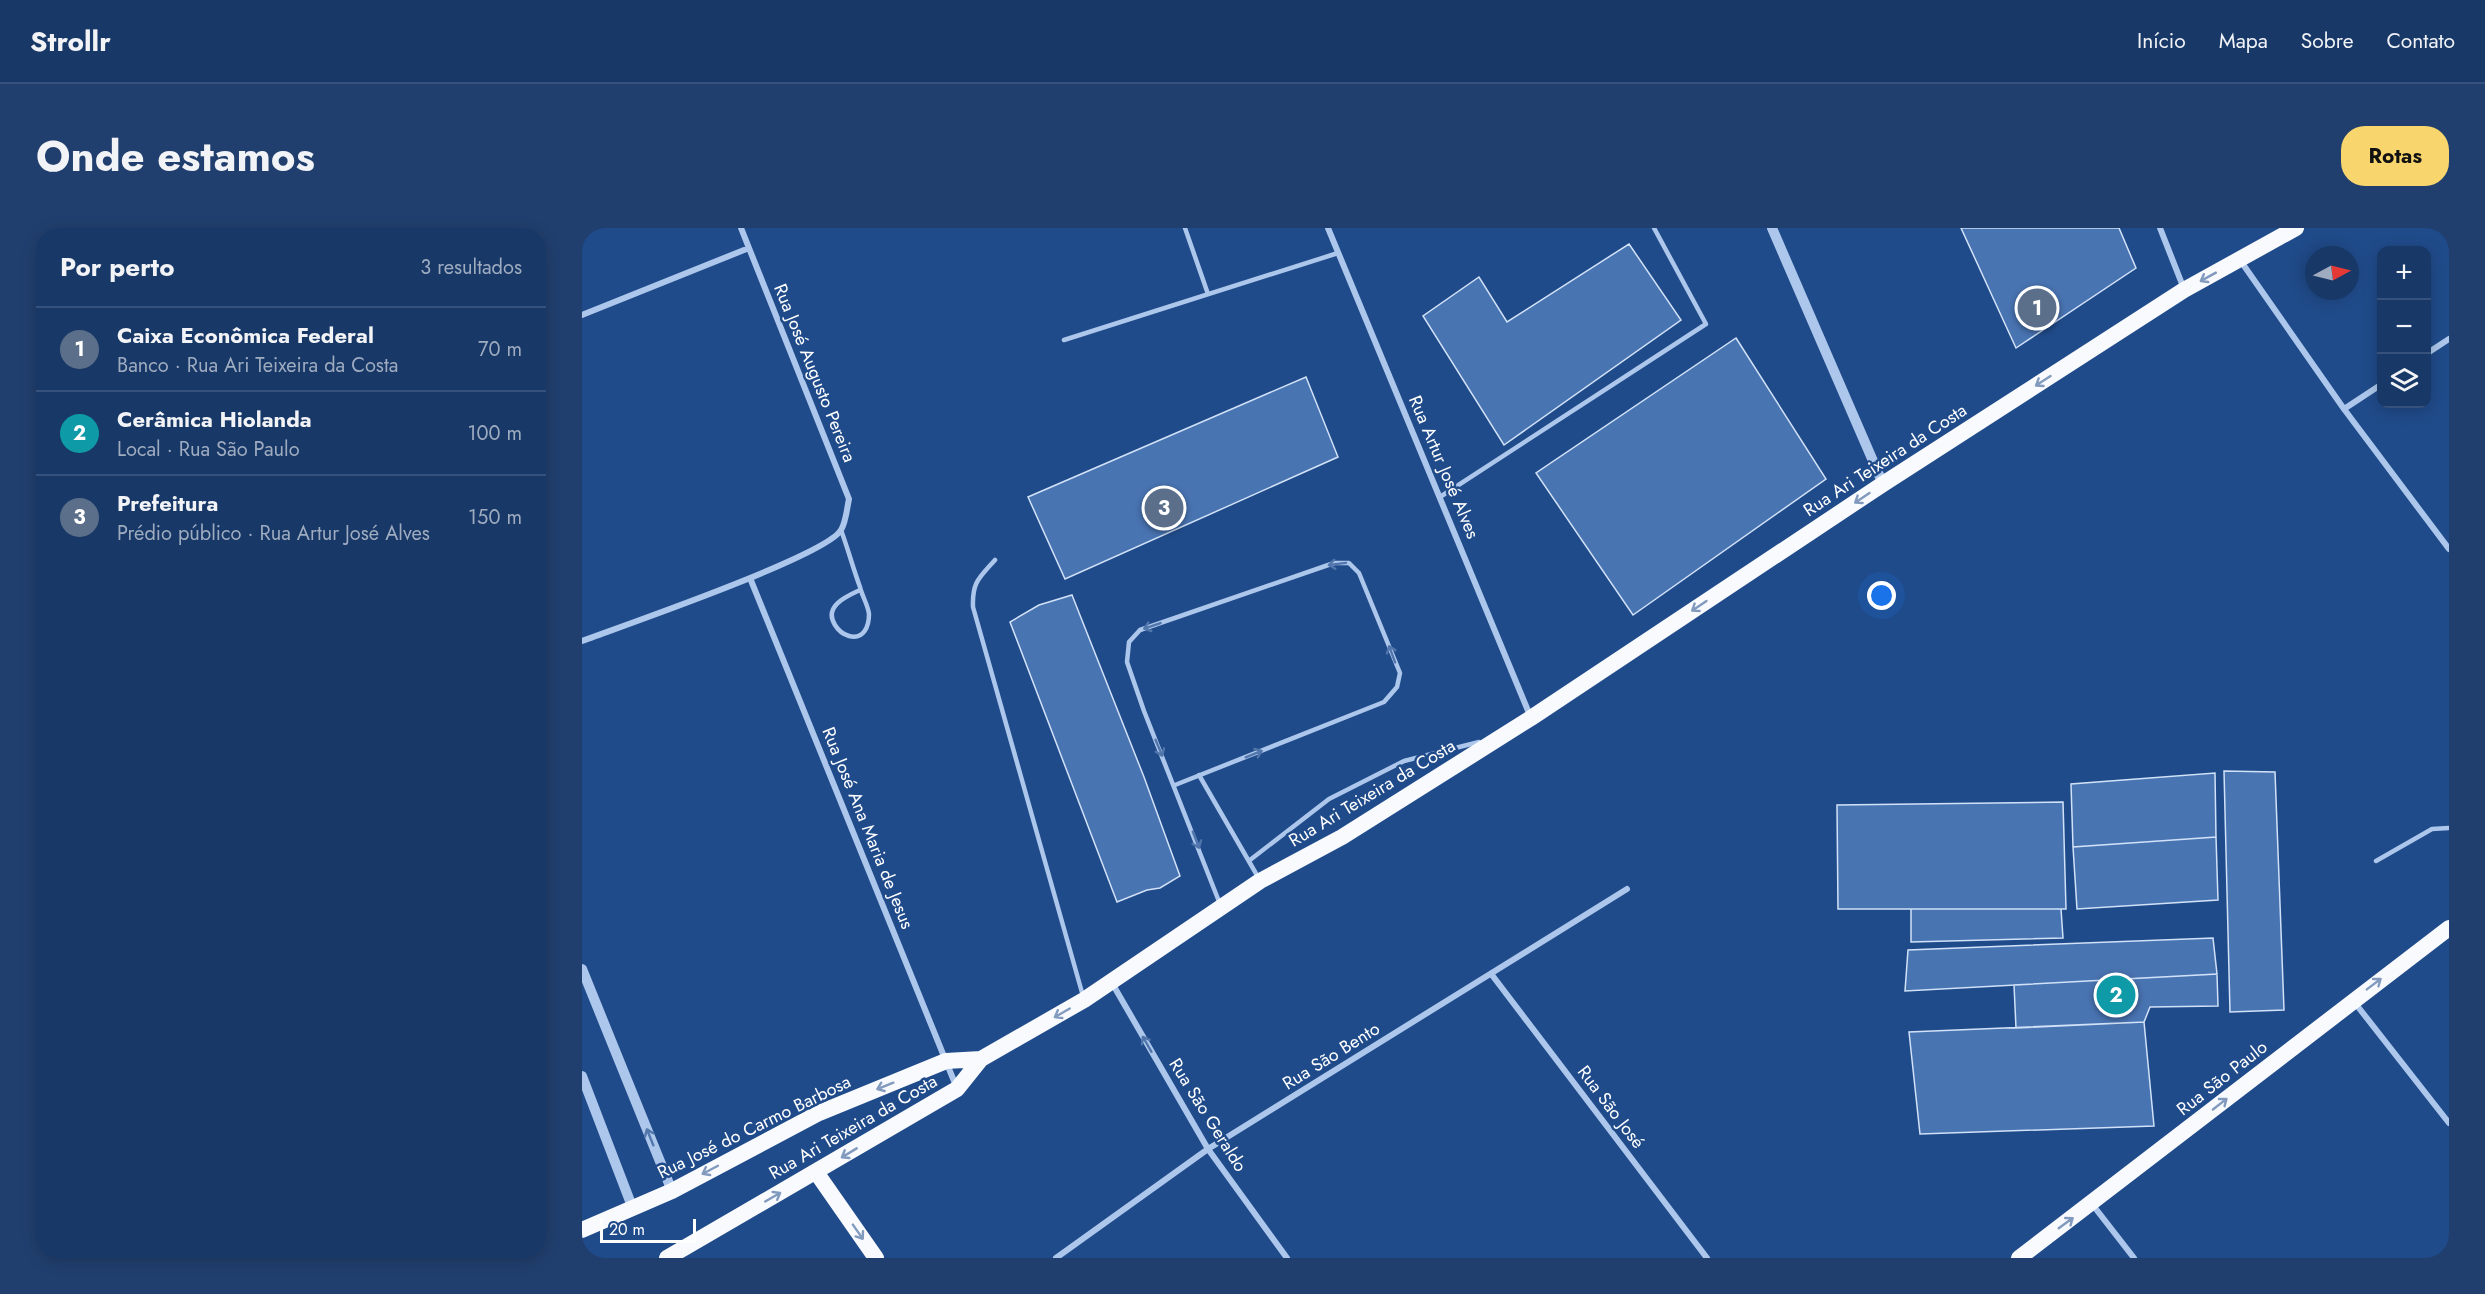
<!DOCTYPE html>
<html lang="pt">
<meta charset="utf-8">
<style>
:root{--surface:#183868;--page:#213f6e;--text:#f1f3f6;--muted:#9facc0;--line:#36527c;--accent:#f8d56d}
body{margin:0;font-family:Jost,sans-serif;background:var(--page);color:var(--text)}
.controls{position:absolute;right:18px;top:18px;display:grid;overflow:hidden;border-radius:12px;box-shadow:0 3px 15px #0003}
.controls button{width:54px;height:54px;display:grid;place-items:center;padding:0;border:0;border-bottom:2px solid var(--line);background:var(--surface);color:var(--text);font:30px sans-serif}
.compass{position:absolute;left:1723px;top:18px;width:54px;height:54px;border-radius:50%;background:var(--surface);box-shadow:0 3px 15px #0003;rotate:83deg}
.scale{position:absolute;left:18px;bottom:15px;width:96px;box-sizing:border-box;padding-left:6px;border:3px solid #fff;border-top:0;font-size:16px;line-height:21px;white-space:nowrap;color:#fff;-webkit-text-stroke:4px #204b8a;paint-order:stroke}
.you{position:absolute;left:1300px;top:368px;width:21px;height:21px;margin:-15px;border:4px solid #fff;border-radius:50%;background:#1a73e8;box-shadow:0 0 0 9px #1a73e833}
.badge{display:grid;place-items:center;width:39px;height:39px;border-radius:50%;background:var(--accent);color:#fff;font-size:20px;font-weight:700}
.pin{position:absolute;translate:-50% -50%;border:3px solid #fff;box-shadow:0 2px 6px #0006}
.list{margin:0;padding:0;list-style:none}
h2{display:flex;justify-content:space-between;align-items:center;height:78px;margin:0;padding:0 24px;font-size:26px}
h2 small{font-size:20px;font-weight:400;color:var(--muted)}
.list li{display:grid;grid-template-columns:39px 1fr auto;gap:18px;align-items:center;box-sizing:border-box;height:84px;padding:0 24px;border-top:2px solid var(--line)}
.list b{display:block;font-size:22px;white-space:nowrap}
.list p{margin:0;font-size:20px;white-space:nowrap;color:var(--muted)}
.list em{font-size:20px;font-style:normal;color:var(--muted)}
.icon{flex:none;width:33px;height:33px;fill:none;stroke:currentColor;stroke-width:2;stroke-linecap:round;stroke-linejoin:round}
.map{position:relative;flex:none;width:1867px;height:1030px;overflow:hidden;border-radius:24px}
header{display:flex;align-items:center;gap:36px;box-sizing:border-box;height:84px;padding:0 30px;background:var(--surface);border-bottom:2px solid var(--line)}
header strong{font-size:28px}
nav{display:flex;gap:33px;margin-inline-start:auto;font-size:21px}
.intro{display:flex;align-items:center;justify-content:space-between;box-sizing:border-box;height:144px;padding:0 36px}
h1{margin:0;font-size:42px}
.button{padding:15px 27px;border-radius:24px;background:var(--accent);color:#111;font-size:21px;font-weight:700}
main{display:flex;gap:36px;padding:0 36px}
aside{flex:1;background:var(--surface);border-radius:24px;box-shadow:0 3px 15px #0003}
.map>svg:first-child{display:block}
</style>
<header>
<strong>Strollr</strong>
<nav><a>Início</a><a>Mapa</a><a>Sobre</a><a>Contato</a></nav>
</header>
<div class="intro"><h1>Onde estamos</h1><a class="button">Rotas</a></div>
<main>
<aside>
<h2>Por perto<small>3 resultados</small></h2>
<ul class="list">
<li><span class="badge" style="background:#5c6f8a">1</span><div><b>Caixa Econômica Federal</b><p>Banco · Rua Ari Teixeira da Costa</p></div><em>70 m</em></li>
<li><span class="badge" style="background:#0f9aa8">2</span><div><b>Cerâmica Hiolanda</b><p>Local · Rua São Paulo</p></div><em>100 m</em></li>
<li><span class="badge" style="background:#5c6f8a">3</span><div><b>Prefeitura</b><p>Prédio público · Rua Artur José Alves</p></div><em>150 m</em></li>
</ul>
</aside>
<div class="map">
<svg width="1867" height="1030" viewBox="0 0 1867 1030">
<rect width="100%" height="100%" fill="#204b8a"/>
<!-- building -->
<path fill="#4974b2" stroke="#d1e2f8" stroke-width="1.5" d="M 1379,0 L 1537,0 L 1554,40 L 1434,120 Z
M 1047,16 L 1099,92 L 922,217 L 841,88 L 897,49 L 925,94 Z
M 1154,110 L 1244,251 L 1051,387 L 954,245 Z
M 724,149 L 756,229 L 483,351 L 446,269 Z
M 490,367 L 562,549 L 598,648 L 578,660 L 565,662 L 535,674 L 428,394 L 457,377 Z
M 1642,543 L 1693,544 L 1702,782 L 1648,784 Z
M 1633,545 L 1634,609 L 1491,619 L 1489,556 Z
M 1481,574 L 1484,681 L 1256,681 L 1255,577 Z
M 1634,609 L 1636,672 L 1495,681 L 1491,619 Z
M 1329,681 L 1479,681 L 1481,710 L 1329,714 Z
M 1631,710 L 1635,746 L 1323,763 L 1326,722 Z
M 1635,746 L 1636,778 L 1568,779 L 1562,794 L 1434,800 L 1432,757 Z
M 1562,794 L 1572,898 L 1338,906 L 1327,804 Z"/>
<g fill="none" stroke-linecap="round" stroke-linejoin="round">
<!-- service -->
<path stroke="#acc7eb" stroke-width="4.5" d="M 603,0 L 626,66
M 482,112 L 756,25
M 858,269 L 1124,96 L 1072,0
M 259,302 C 266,321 271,340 278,359 C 280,368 286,377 287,386 C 287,398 282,412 267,408 C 260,406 256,402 253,397 C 241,378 265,368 278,362
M 413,332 C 397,350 390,354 391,379 L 501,768
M 617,547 L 676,649
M 593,557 L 802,474 L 815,459 L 818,445 L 777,345 L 767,335 L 752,335 L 558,402 L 547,414 L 545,434 L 562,483 L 638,676
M 668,632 L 747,571 L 822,533 L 897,514
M 1794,633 L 1850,601 L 1867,600"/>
<!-- minor -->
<path stroke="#acc7eb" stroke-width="6" d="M 746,0 L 949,490
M 1578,0 L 1602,61
M 1658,32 L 1762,181 L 1867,321
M 0,87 L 167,20
M 1844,126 L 1867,111
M 1762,181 L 1800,156
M 168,350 L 374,858
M 0,413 C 40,398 244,328 259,302 C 264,294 265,280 267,271 L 159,0
M 910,747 L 1125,1030
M 530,755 L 626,921 L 705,1030
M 1773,775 L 1867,895
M 1510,976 L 1552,1030
M 474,1030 L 626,921 L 1045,661"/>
<!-- tertiary -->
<path stroke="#acc7eb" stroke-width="10" d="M 1190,0 L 1301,256
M 0,741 L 90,963
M 0,848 L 51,981"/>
<!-- trunk -->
<path stroke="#f8fafe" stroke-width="16" d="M 234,944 L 294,1030
M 0,1002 L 90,963 L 237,885 L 364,833 L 399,831
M 85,1030 L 375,861 L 399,831 L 502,772 L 678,653 L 760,609 L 949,490 L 1301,256 L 1602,62 L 1714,0
M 1437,1030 L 1867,700"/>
</g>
<!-- one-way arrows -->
<defs><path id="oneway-shaft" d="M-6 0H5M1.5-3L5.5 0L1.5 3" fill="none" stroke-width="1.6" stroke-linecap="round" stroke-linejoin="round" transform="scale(1.5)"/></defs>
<g stroke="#819abe">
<use href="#oneway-shaft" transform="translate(1626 49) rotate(151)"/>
<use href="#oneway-shaft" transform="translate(1461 153) rotate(147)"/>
<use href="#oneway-shaft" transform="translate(1280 270) rotate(146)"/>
<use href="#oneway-shaft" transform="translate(1117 378) rotate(146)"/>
<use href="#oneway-shaft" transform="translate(1792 756) rotate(-37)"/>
<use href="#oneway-shaft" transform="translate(480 785) rotate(150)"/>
<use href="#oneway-shaft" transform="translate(303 858) rotate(158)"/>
<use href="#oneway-shaft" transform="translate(1638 876) rotate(-38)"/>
<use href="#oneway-shaft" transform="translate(267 925) rotate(149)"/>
<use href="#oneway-shaft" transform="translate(128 942) rotate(152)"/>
<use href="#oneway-shaft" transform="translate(191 969) rotate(-30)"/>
<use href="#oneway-shaft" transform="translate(1484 995) rotate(-36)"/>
<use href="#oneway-shaft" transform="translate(276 1004) rotate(55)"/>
</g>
<g stroke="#5176ac">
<use href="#oneway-shaft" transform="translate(755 336) rotate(173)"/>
<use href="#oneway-shaft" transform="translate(570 398) rotate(161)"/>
<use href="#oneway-shaft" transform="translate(810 426) rotate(-110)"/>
<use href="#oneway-shaft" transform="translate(577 520) rotate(67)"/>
<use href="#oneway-shaft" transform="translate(672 526) rotate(-22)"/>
<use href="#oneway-shaft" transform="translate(614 612) rotate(69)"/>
<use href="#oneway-shaft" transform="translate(565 816) rotate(-120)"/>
<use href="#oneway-shaft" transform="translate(68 909) rotate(-112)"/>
</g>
<g text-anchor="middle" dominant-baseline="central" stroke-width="5" stroke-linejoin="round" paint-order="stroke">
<!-- street labels -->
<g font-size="18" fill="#fff" stroke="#204b8a">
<text transform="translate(233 145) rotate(68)">Rua José Augusto Pereira</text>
<text transform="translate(1303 232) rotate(-33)">Rua Ari Teixeira da Costa</text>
<text transform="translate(862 239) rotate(67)">Rua Artur José Alves</text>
<text transform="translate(790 565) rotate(-31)">Rua Ari Teixeira da Costa</text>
<text transform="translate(286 600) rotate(68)">Rua José Ana Maria de Jesus</text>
<text transform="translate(749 828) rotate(-32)">Rua São Bento</text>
<text transform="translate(1640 850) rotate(-38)">Rua São Paulo</text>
<text transform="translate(1029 879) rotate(53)">Rua São José</text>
<text transform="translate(626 887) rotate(58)">Rua São Geraldo</text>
<text transform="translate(172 899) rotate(-26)">Rua José do Carmo Barbosa</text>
<text transform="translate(271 899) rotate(-30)">Rua Ari Teixeira da Costa</text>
</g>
</g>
</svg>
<div class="controls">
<button>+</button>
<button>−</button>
<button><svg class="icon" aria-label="layers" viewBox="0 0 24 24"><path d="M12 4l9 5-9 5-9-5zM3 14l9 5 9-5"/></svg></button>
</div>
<svg class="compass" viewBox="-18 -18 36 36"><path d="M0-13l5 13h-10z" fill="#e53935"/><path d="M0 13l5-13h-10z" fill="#9facc0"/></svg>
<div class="scale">20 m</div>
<div class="you"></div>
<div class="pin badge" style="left:1455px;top:80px;background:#5c6f8a">1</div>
<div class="pin badge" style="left:1534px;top:767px;background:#0f9aa8">2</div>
<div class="pin badge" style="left:582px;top:280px;background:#5c6f8a">3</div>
</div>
</main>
